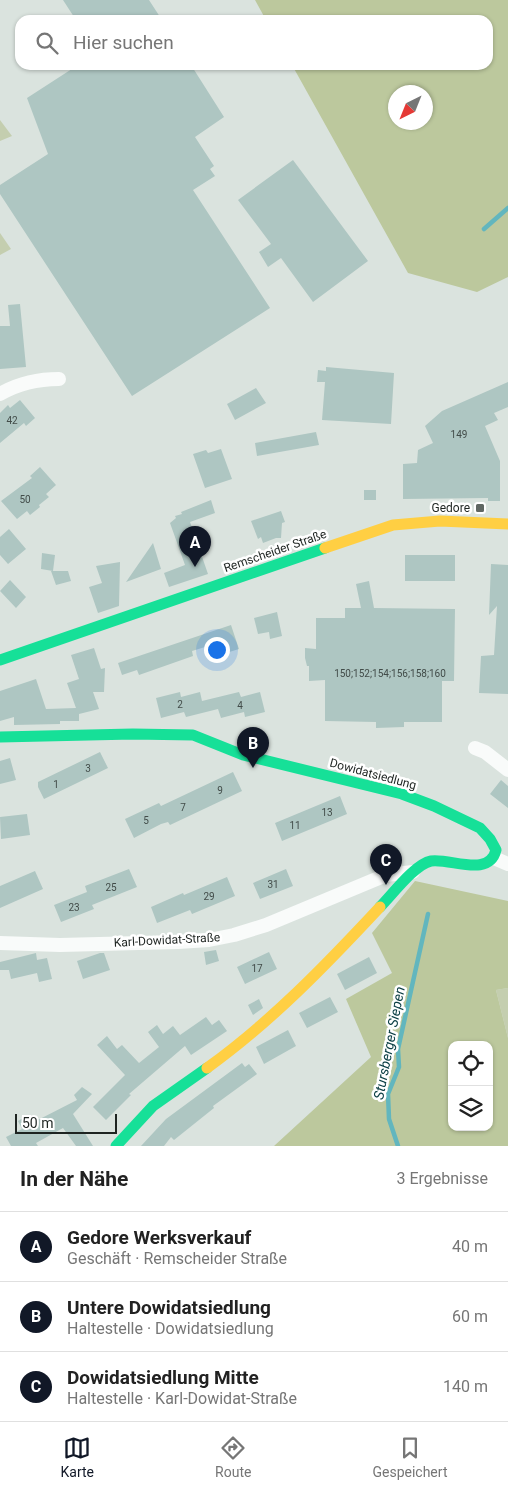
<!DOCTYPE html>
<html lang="de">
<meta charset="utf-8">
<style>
:root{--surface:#fff;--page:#f6f6f6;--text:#222;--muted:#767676;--line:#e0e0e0;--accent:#111827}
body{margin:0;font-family:Roboto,sans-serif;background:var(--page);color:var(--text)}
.controls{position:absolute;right:15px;bottom:15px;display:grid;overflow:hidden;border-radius:10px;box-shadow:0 1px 4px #0004}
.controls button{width:45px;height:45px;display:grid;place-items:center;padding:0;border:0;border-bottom:1px solid var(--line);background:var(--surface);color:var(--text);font:25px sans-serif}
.compass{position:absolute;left:388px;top:85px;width:45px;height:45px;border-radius:50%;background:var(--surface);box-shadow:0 1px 4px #0004;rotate:223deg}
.scale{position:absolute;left:15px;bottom:12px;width:102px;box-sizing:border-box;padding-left:5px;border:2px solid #1e2421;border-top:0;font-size:14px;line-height:18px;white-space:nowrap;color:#1e2421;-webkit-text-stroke:4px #fff;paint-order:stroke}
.you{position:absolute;left:216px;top:649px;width:18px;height:18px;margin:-12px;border:4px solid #fff;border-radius:50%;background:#1a73e8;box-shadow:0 0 0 8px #1a73e833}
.badge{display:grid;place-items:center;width:32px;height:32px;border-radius:50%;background:var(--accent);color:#fff;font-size:16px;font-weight:700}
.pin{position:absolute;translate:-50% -41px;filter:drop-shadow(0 1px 2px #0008)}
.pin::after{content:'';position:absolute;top:26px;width:18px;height:15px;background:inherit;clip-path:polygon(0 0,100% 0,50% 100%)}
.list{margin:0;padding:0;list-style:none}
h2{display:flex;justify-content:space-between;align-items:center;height:65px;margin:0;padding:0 20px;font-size:21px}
h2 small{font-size:16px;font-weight:400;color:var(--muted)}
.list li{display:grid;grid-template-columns:32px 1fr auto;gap:15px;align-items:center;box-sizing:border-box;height:70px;padding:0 20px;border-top:1px solid var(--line)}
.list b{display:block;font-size:19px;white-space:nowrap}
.list p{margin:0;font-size:16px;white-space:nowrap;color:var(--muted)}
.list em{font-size:16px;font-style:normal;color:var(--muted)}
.icon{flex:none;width:28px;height:28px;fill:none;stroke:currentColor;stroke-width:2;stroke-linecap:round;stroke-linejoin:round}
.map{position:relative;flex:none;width:508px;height:1146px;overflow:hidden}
.search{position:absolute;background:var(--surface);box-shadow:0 1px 4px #0004;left:15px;right:15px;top:15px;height:55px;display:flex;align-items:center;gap:12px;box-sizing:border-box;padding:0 18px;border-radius:15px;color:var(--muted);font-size:19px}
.sheet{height:275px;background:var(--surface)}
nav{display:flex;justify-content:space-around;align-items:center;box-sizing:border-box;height:70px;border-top:1px solid var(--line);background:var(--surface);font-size:14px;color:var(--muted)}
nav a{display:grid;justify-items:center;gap:2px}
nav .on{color:var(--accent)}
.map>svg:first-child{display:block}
</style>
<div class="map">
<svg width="508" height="1146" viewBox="0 0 508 1146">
<rect width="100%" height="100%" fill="#dae3de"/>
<!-- green -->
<path fill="#c4ceaf" d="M 0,120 L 12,136 L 0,141 Z
M 0,233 L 11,249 L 0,255 Z
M 508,988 L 508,1038 L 496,990 Z"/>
<!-- forest -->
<path fill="#bcc89d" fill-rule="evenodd" d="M 255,0 L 508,0 L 508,277 L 477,292 L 408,273 L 292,65 L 488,65 L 488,20 L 266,20 ZM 396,92 L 426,92 L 426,122 L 396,122 Z
M 415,881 L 508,901 L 508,988 L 496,990 L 508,1038 L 508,1146 L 274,1146 L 371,1057 L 346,999 L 392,973 L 372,933 ZM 452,1045 L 489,1045 L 489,1127 L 452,1127 Z"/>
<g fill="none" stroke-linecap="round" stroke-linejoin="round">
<!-- stream -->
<path stroke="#62b6be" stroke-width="4.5" d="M 484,229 L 508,208
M 398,1146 L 389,1119 L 388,1094 L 399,1067 L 398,1049 L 428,914"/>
</g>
<!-- building -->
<path fill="#aec6c2" d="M 63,0 L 149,0 L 162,20 L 76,20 Z
M 78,65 L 191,65 L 224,117 L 195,137 L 214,166 L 210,169 L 215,176 L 193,190 L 270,308 L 132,396 L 0,194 L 0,185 L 48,154 L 27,98 Z
M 293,160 L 368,261 L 313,302 L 281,258 L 268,267 L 259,252 L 271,244 L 238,200 Z
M 20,304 L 26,367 L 0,369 L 0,326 L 10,326 L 8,305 Z
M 326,367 L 394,373 L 391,424 L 322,420 L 325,382 L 317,382 L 318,370 L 326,371 Z
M 508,382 L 508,407 L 494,413 L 498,420 L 485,426 L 500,461 L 500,501 L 488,501 L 488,498 L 403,499 L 403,464 L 417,463 L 418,450 L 433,443 L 425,426 L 442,411 Z
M 256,388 L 266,403 L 235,420 L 227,404 Z
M 20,400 L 35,418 L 26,426 L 24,423 L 0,443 L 0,413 L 8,405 L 10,408 Z
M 316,432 L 319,445 L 257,456 L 255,443 Z
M 221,449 L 232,479 L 205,488 L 193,454 L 206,450 L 208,453 Z
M 40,467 L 56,485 L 46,494 L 49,497 L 39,505 L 40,507 L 30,515 L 27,511 L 17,519 L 1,501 L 32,478 L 30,476 Z
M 364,490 L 376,490 L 376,500 L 364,500 Z
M 211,500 L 215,513 L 190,522 L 208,574 L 169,587 L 164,573 L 185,565 L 170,523 L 176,518 L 175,516 L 182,514 L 181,512 Z
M 281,511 L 285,522 L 282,523 L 281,538 L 276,538 L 263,543 L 261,537 L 258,539 L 251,521 Z
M 9,529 L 26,549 L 8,564 L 0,555 L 0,537 Z
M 153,543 L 161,569 L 126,582 Z
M 42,553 L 55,555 L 53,571 L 41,569 Z
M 405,555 L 455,555 L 455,581 L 405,581 Z
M 120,562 L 119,606 L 98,613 L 89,587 L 102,583 L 96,566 Z
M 491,564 L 508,565 L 508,694 L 479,693 L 481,656 L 494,655 L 497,606 L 489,615 Z
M 51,571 L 68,571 L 71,581 L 56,585 Z
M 10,580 L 26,597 L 16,608 L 0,591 Z
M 369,581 L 374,608 L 455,609 L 454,681 L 442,681 L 442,722 L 404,722 L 404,727 L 376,728 L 376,722 L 325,721 L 325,680 L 309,681 L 309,666 L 307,666 L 305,658 L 305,648 L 316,649 L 316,618 L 345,618 L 345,608 L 361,608 L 356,584 Z
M 277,612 L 282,636 L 270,639 L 269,632 L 258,634 L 254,618 Z
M 231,625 L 239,649 L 226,653 L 224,646 L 216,648 L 215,644 L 192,651 L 193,656 L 139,675 L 137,670 L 122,675 L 118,663 Z
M 94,648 L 101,669 L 105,668 L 104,692 L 93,692 L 99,709 L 79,714 L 79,721 L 60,721 L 60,724 L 14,725 L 14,717 L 0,721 L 0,691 L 36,679 L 46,709 L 76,708 L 67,683 L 79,679 L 71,655 Z
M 180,692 L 181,697 L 200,692 L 202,701 L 239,692 L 241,697 L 260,692 L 265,712 L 245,717 L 244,712 L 221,718 L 218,709 L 186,717 L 184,712 L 161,718 L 156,698 Z
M 100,752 L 108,768 L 44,799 L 38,787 L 38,782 Z
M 10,758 L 16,780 L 0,784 L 0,761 Z
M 233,772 L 242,791 L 170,825 L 168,822 L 161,824 L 134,838 L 125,819 L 159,803 L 161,806 Z
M 501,780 L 508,786 L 508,808 L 490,794 Z
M 340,796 L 347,814 L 282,841 L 275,823 Z
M 27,814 L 30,835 L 1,839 L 0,817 Z
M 129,869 L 137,887 L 92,905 L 94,909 L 61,922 L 54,905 L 87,892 L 85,886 Z
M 286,869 L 293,886 L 260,899 L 253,883 Z
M 35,871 L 43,889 L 0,908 L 0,886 Z
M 227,877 L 235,896 L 192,914 L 190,910 L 157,923 L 151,907 L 183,893 L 184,895 Z
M 216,950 L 219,961 L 206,965 L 204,952 Z
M 269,952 L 277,969 L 245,984 L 237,967 Z
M 36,953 L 37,960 L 47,958 L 52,979 L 39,982 L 37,973 L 11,979 L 9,970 L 0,970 L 0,962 Z
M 100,953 L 104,953 L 110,970 L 83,979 L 77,961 Z
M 369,957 L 377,973 L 345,990 L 337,974 Z
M 330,997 L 338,1012 L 307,1028 L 299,1013 Z
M 259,999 L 263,1008 L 253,1015 L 248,1005 Z
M 206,1017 L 212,1025 L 219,1020 L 227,1031 L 191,1055 L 185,1046 L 129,1094 L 131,1095 L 106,1120 L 93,1107 L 125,1075 L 97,1045 L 107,1036 L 117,1049 L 122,1045 L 139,1063 L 159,1047 L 148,1032 L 157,1025 L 163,1034 L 173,1026 L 180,1035 Z
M 288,1030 L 296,1046 L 264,1064 L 256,1047 Z
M 242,1063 L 245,1067 L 249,1064 L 257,1074 L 213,1106 L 214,1108 L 174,1140 L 171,1137 L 164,1146 L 141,1146 L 166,1119 Z
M 82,1087 L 92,1094 L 73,1114 L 93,1146 L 76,1146 L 63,1128 L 36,1143 L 38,1146 L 11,1146 L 6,1137 L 22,1129 L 18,1121 L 28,1115 L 32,1123 L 77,1100 L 74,1095 Z"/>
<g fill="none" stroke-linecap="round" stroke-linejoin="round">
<!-- street -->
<path stroke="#f9fbfa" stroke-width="14" d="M 0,394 C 19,383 37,379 59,379
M 475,748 L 485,752 L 508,770
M 494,858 L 508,864
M 0,943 L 60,945 L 178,942 L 209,940 L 234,935 L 266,925 L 386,875 L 413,872"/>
<!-- fast -->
<path stroke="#16e098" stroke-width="11" d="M 0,660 L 325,548
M 0,737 L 133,734 L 193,735 L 243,755 L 402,794 L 434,806 L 480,828 L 490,839 L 496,850 C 489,878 451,858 431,861 C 415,864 392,895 380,907
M 116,1146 L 153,1106 L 207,1068"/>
<!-- slow -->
<path stroke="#ffcf43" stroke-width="11" d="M 325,548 L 393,525 L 440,521 L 508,524
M 207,1068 C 271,1022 326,965 380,907"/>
</g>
<!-- markers -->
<rect fill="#606763" stroke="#fff" stroke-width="2" x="475" y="503" width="10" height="10" rx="2.5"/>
<g text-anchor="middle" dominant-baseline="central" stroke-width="5" stroke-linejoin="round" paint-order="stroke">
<!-- number labels -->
<g font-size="10" fill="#424c49">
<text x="12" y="420">42</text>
<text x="459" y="434">149</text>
<text x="25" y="499">50</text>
<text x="390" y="673">150;152;154;156;158;160</text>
<text x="180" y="704">2</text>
<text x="240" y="705">4</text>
<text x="88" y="768">3</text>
<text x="56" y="784">1</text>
<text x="220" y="790">9</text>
<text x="183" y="807">7</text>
<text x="327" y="812">13</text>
<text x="146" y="820">5</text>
<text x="295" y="825">11</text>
<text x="273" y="884">31</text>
<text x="111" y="887">25</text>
<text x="209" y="896">29</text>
<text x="74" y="907">23</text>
<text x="257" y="968">17</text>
</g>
<!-- poi labels -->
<g font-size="12" fill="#1e2421" stroke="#fff" text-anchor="end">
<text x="470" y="508">Gedore</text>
</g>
<!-- street labels -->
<g font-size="12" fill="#1e2421" stroke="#fff">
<text transform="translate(275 551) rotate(-19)">Remscheider Straße</text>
<text transform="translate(373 774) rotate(15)">Dowidatsiedlung</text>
<text transform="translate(167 940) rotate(-3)">Karl-Dowidat-Straße</text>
</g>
<!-- water labels -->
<g font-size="14" font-style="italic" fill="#0d4046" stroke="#fff">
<text transform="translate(389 1043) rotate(-79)">Stursberger Siepen</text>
</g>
</g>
</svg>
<div class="controls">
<button><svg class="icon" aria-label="locate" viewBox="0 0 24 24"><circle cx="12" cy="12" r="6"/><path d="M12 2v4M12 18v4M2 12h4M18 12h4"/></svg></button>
<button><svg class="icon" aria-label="layers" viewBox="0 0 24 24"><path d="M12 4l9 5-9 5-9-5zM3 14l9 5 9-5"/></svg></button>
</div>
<svg class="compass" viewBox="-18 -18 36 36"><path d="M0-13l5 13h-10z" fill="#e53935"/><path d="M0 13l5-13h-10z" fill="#767676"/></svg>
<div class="scale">50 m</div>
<div class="you"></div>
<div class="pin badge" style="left:195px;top:567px">A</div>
<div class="pin badge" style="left:253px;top:768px">B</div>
<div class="pin badge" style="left:386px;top:885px">C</div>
<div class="search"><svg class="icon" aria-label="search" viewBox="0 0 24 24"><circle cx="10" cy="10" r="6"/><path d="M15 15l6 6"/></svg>Hier suchen</div>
</div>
<section class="sheet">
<h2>In der Nähe<small>3 Ergebnisse</small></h2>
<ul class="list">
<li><span class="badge">A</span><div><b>Gedore Werksverkauf</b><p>Geschäft · Remscheider Straße</p></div><em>40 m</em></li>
<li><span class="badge">B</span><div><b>Untere Dowidatsiedlung</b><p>Haltestelle · Dowidatsiedlung</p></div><em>60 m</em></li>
<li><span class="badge">C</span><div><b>Dowidatsiedlung Mitte</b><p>Haltestelle · Karl-Dowidat-Straße</p></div><em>140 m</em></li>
</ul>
</section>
<nav>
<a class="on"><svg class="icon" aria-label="map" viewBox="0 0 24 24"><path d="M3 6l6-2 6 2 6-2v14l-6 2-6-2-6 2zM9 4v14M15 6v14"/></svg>Karte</a>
<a><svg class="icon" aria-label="directions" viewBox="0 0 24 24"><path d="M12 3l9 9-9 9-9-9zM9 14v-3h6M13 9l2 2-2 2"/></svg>Route</a>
<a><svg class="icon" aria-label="saved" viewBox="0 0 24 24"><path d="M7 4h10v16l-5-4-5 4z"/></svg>Gespeichert</a>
</nav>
